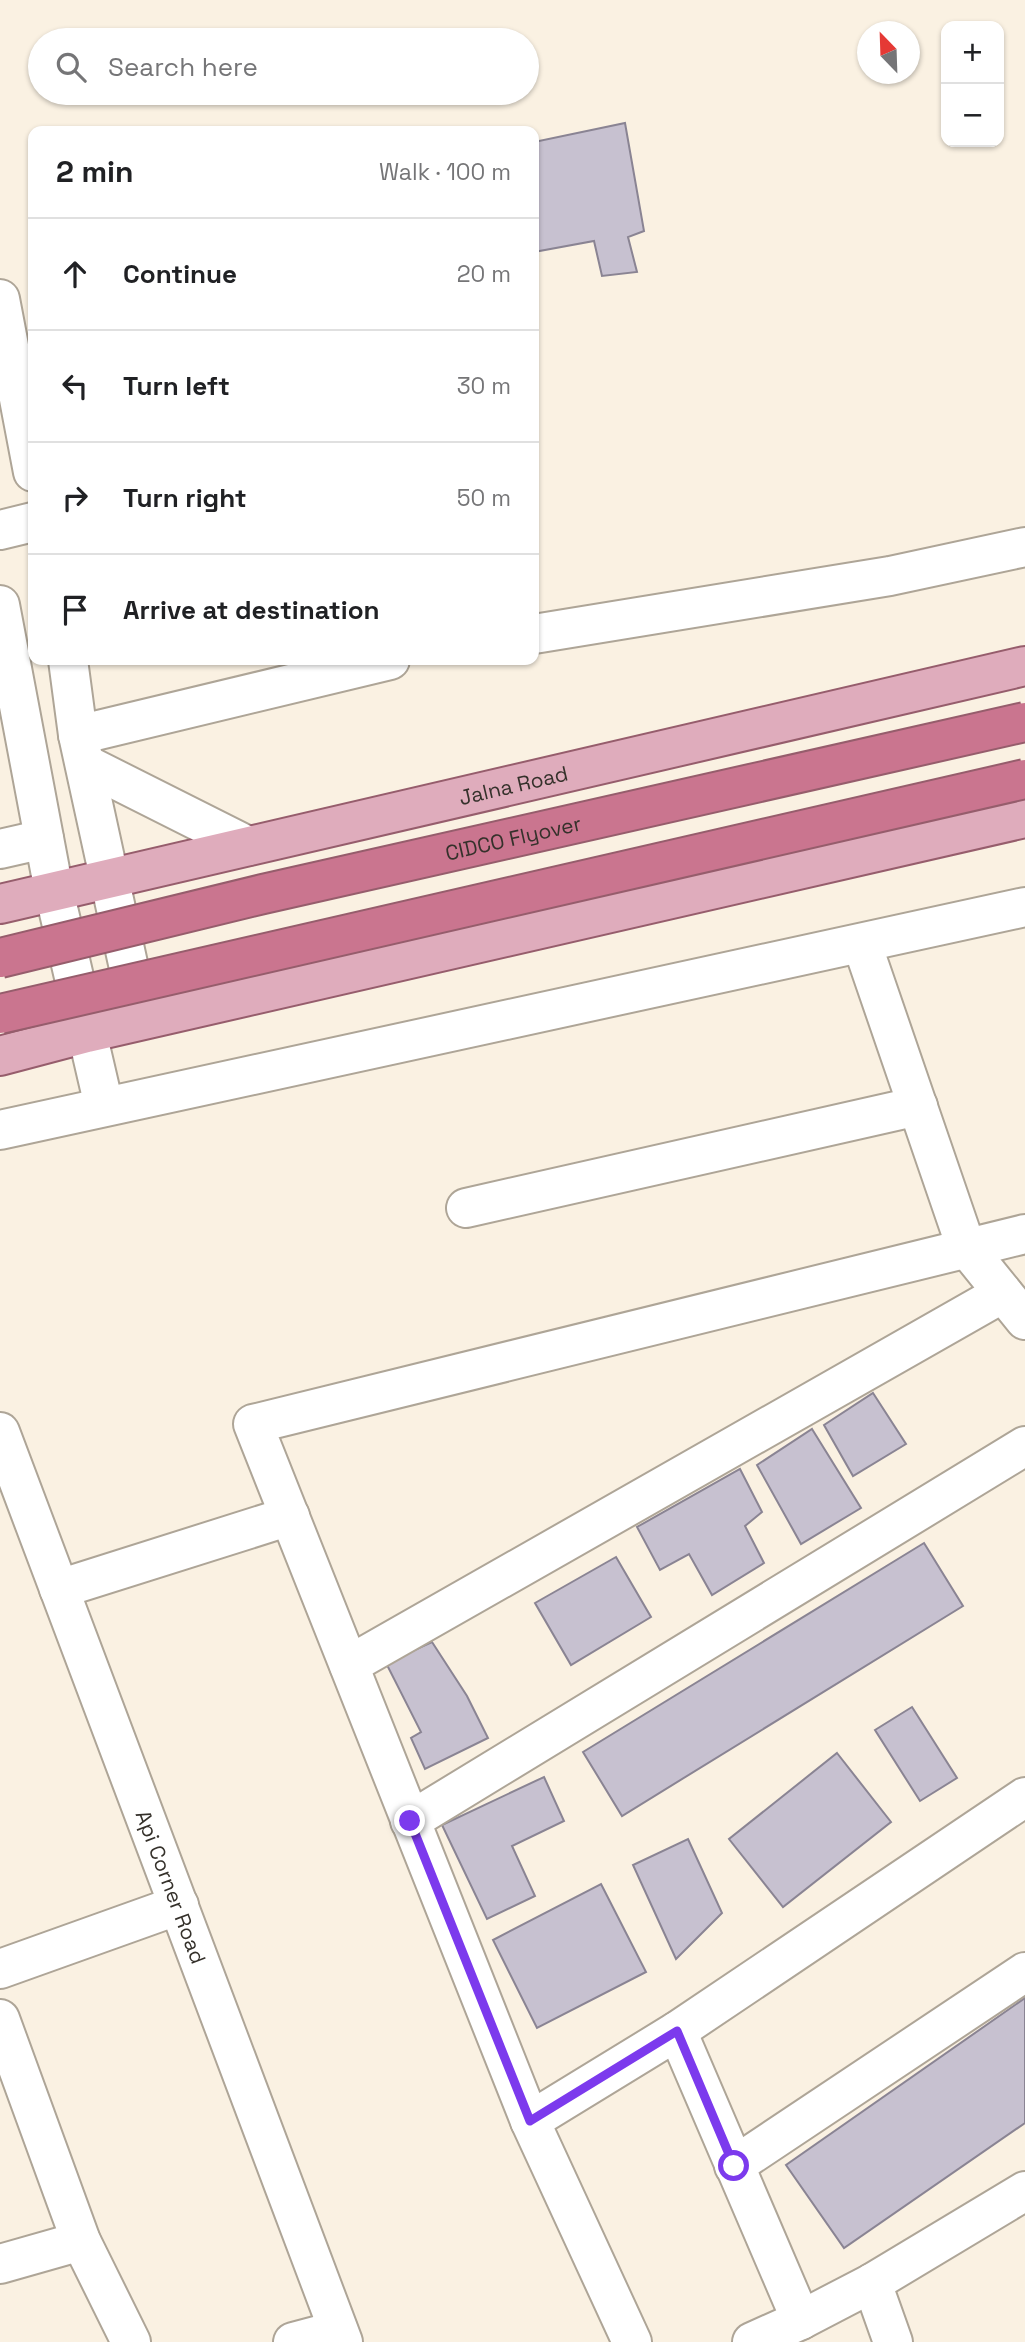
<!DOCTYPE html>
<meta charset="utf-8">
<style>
:root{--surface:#fff;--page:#f2f2f2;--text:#202124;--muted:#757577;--line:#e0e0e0}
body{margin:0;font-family:"Space Grotesk",sans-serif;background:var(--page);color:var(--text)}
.controls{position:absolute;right:21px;top:21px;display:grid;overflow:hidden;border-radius:14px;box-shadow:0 2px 5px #0004}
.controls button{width:63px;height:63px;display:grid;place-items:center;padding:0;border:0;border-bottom:2px solid var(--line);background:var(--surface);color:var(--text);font:35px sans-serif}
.compass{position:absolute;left:857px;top:21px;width:63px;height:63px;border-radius:50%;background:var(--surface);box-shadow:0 2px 5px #0004;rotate:337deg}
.stop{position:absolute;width:21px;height:21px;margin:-16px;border:5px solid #7c3aed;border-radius:50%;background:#fff}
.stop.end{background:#7c3aed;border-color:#fff;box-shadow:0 2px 7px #0008}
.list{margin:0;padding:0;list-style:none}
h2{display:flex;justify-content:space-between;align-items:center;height:91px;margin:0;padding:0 28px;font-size:30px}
h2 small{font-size:23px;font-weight:400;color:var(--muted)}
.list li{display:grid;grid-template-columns:46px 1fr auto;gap:21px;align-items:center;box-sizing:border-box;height:112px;padding:0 28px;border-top:2px solid var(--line)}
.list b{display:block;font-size:26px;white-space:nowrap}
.list em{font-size:23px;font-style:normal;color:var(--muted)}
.icon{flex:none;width:38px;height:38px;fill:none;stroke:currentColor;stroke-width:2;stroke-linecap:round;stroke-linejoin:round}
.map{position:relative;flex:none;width:1025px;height:2342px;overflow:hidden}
.search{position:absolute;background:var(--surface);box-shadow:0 2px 5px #0004;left:28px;top:28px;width:511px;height:77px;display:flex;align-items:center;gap:18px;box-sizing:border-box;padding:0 24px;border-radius:38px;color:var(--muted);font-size:26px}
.panel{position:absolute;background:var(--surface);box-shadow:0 2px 5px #0004;left:28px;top:126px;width:511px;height:539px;border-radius:14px}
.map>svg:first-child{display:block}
</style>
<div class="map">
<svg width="1025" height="2342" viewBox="0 0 1025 2342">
<rect width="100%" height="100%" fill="#faf1e2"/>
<!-- building -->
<path fill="#c7c1d0" stroke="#8a8493" stroke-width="2" d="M 625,123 L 644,231 L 628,237 L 637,272 L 602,276 L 594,241 L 534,252 L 534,142 Z
M 873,1393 L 906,1444 L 853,1476 L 824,1425 Z
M 812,1429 L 861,1508 L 801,1544 L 757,1465 Z
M 740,1469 L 762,1512 L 745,1526 L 764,1563 L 712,1595 L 689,1554 L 660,1570 L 637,1527 Z
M 924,1543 L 963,1606 L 622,1816 L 583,1752 Z
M 616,1557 L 651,1617 L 571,1665 L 535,1603 Z
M 432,1642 L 467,1696 L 488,1738 L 425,1769 L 411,1738 L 421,1732 L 386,1663 Z
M 912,1707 L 957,1778 L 920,1801 L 875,1730 Z
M 837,1753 L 891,1822 L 783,1907 L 729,1839 Z
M 544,1777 L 564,1821 L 512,1846 L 535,1896 L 487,1919 L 442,1825 Z
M 688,1839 L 722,1913 L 676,1959 L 633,1865 Z
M 601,1884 L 646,1972 L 537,2028 L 493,1940 Z
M 1025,1998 L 1025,2123 L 844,2248 L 786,2165 Z"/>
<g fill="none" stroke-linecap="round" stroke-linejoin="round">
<!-- minor casing -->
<g stroke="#aea597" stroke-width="42">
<g id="minor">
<path d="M 0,299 L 33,472"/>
<path d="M 0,530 L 33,522"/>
<path d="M 0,605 L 54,891 L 104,1106"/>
<path d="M 534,634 L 890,576 L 1025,547"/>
<path d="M 68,660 L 78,735 L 139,1014"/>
<path d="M 78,735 L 390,660"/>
<path d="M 85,764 L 248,846"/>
<path d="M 0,849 L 44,839"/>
<path d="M 862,944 L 966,1247 L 1025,1320"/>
<path d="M 0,1130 L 1025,907"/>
<path d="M 466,1208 L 918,1106"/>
<path id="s1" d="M 0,1432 L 343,2342"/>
<path d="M 59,1589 L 290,1516"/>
<path d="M 349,1665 L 1003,1293"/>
<path d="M 410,1821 L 1025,1446"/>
<path d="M 0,1969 L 179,1905"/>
<path d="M 0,2019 L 81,2241 L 131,2342"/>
<path d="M 677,2031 L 801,2320"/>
<path d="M 530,2121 L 677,2031 L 1025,1797"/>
<path d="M 734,2166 L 1025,1972"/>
<path d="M 0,2264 L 81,2241"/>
<path d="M 872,2283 L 893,2342"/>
<path d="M 293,2342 L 338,2330"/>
<path d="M 632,2342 L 530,2121 L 253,1424 L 1025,1234"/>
<path d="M 752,2342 L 801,2320 L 872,2283 L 1025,2191"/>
</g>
</g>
<!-- major casing -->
<g stroke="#965d6c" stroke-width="42">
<g id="major">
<path id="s2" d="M 0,904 L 1025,666"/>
<path d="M 0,1056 L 87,1033 L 1025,818"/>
</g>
</g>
<!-- minor -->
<use href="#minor" stroke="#fff" stroke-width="38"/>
<!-- major -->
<use href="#major" stroke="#dfacbc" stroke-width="38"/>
<!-- highway-bridge casing -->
<g stroke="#965d6c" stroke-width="42" stroke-linecap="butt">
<g id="highway-bridge">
<path id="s3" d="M 0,958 L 263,894 L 1025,722"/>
<path d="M 0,1014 L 1025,779"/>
</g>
</g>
<!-- highway-bridge -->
<use href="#highway-bridge" stroke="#ca758f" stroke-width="38"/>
</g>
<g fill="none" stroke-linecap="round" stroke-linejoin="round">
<!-- route -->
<path stroke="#7c3aed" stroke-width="9" d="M 410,1821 L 530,2121 L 677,2031 L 734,2166"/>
</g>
<g text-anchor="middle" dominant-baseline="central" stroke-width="6" stroke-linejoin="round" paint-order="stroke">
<!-- street labels -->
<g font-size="21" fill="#35312b" stroke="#fff">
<text stroke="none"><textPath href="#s2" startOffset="527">Jalna Road</textPath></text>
<text stroke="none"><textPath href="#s3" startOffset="527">CIDCO Flyover</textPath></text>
<text stroke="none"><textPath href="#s1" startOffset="486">Api Corner Road</textPath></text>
</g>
</g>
</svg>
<div class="controls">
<button>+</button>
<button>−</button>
</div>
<svg class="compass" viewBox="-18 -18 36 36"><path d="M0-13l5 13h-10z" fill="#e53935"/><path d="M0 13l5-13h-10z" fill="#757577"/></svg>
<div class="stop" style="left:734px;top:2166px"></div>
<div class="stop end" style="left:410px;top:1821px"></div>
<div class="search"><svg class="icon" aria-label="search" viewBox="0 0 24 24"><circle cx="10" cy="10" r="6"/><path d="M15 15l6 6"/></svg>Search here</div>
<section class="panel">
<h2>2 min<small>Walk · 100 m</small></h2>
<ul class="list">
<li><svg class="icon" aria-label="ahead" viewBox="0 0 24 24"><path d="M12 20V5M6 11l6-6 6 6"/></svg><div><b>Continue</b></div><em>20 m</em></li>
<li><svg class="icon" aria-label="left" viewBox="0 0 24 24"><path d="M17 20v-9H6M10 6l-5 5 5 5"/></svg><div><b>Turn left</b></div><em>30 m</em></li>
<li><svg class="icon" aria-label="right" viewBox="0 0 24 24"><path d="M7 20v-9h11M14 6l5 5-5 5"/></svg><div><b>Turn right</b></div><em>50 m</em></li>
<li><svg class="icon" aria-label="arrive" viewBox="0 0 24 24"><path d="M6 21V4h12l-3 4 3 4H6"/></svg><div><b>Arrive at destination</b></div></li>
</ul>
</section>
</div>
